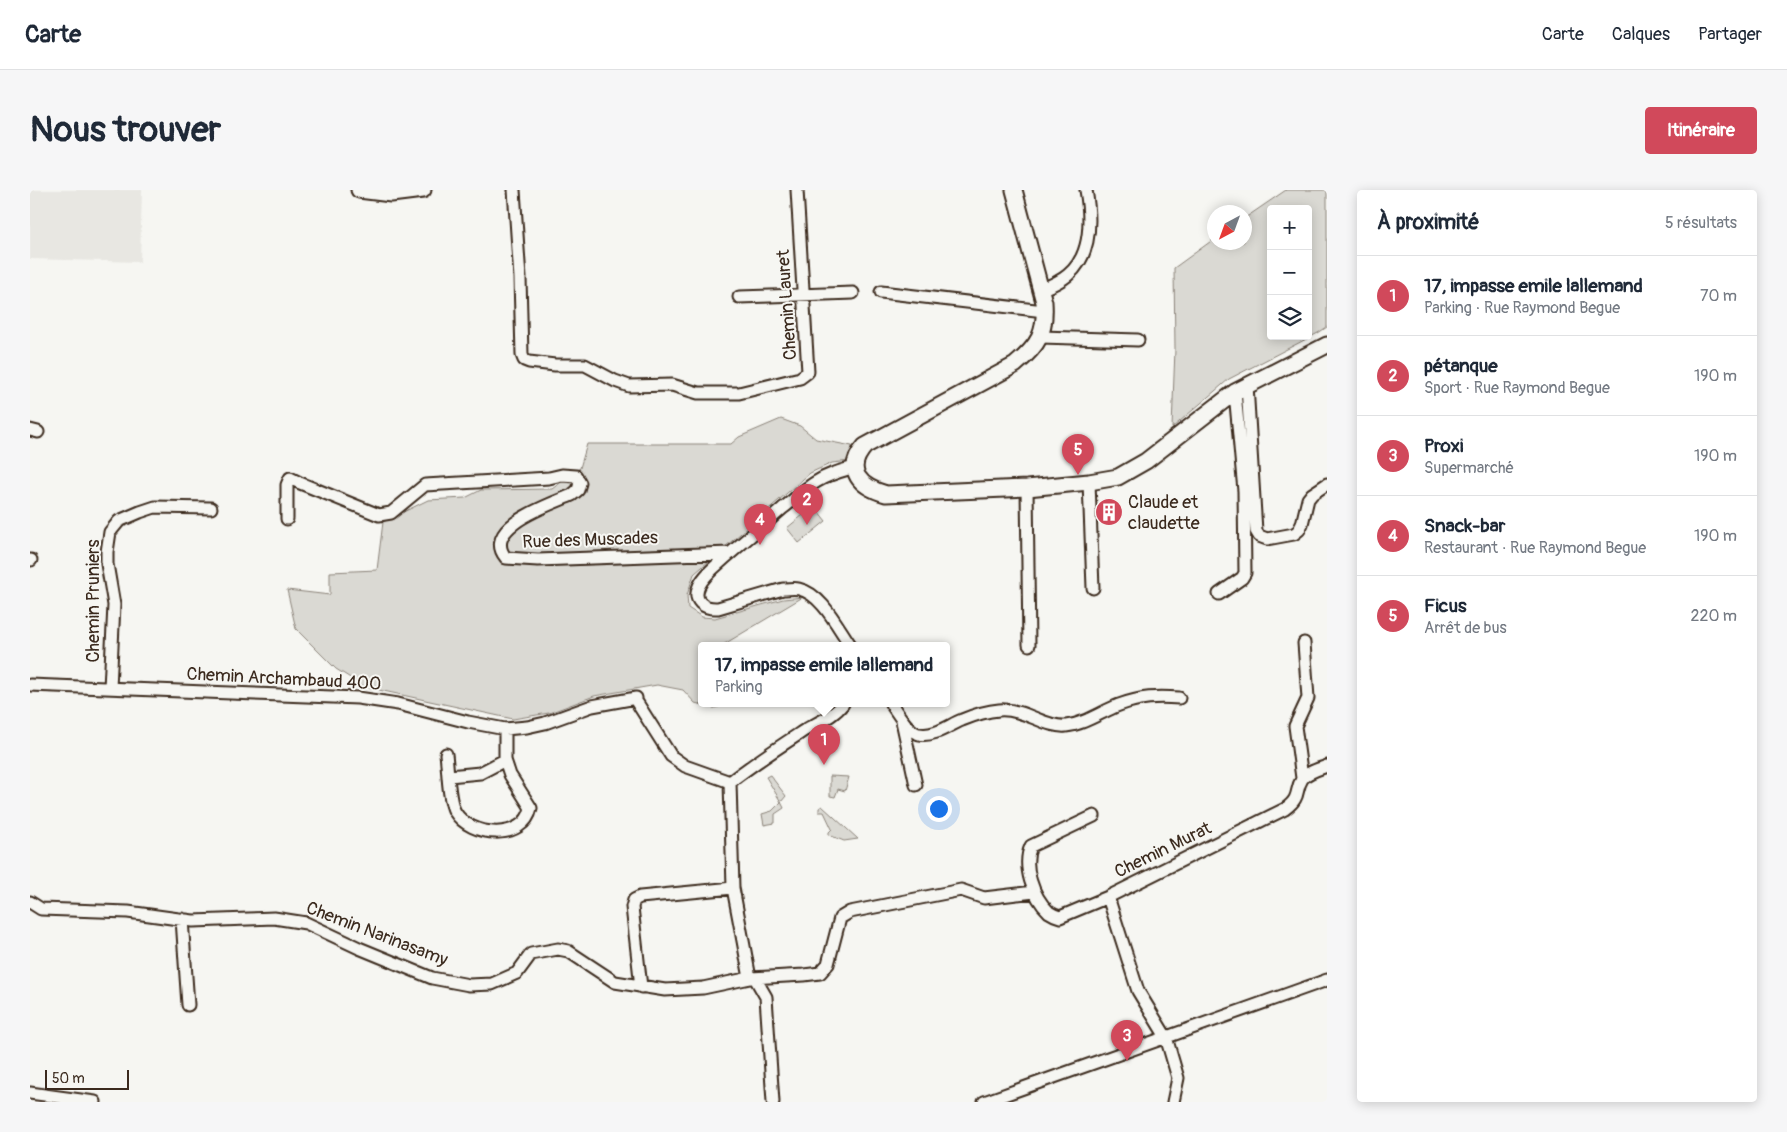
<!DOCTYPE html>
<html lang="fr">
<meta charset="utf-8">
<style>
:root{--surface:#fff;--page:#f6f6f7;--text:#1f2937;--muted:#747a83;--line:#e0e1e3;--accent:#d1495b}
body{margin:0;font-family:Pangolin,sans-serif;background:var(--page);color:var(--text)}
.controls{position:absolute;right:15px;top:15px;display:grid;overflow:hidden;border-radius:5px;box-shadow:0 2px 12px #0003}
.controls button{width:45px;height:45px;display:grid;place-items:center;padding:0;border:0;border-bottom:1px solid var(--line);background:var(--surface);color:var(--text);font:25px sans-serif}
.compass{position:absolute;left:1177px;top:15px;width:45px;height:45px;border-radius:50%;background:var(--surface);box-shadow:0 2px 12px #0003;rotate:221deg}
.scale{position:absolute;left:15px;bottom:12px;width:84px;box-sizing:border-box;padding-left:5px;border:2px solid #3b2a1e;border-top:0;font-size:14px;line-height:18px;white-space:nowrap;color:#3b2a1e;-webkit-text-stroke:4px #f6f6f2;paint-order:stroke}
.you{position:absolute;left:908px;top:618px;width:18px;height:18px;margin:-12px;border:4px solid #fff;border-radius:50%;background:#1a73e8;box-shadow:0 0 0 8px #1a73e833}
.badge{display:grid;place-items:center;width:32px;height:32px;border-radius:50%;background:var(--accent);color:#fff;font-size:16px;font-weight:700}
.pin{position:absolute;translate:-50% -41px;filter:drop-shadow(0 1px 2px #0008)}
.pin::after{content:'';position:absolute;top:26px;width:18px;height:15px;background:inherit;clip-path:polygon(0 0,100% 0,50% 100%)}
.popup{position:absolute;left:668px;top:452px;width:252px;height:65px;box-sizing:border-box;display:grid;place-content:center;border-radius:5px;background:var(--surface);filter:drop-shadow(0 1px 4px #0005);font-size:16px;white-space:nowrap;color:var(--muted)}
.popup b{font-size:19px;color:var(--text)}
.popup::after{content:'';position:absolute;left:50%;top:100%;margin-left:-10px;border:10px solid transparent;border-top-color:var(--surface)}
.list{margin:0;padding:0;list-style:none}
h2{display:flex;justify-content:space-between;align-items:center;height:65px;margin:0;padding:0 20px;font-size:21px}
h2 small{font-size:16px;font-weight:400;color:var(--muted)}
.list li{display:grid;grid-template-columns:32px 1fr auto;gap:15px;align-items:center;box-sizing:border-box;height:80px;padding:0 20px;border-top:1px solid var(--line)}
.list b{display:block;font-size:19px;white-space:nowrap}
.list p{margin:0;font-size:16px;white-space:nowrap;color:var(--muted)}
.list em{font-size:16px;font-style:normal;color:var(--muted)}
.icon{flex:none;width:28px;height:28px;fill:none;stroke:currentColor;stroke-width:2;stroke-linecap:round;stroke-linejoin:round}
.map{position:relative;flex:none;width:1297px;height:912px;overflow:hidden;border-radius:5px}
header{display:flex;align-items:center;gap:30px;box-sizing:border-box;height:70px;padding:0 25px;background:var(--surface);border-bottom:1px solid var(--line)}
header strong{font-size:24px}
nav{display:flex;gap:28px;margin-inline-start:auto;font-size:18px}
.intro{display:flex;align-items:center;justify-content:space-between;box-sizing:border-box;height:120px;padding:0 30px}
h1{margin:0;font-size:35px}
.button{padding:12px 22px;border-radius:5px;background:var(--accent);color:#fff;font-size:18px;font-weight:700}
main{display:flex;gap:30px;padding:0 30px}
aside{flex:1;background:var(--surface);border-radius:5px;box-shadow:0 2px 12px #0003}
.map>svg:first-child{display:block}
</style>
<header>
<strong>Carte</strong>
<nav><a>Carte</a><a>Calques</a><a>Partager</a></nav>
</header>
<div class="intro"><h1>Nous trouver</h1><a class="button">Itinéraire</a></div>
<main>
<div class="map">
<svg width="1297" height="912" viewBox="0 0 1297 912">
<rect width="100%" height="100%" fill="#f6f6f2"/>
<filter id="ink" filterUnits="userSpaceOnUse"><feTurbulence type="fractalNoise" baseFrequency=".02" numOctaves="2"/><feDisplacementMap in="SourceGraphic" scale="10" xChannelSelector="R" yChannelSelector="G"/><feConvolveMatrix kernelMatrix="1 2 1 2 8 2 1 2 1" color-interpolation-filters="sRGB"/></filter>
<g filter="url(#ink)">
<!-- built -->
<path fill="#e8e7e2" d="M 0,0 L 112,0 L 110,72 L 0,69 Z"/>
<!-- green -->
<path fill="#dad9d3" stroke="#8a8278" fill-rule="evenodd" d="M 1256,0 L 1297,0 L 1297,137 L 1288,143 L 1199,189 L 1142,238 L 1145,159 L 1144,78 L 1184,49 L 1184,52 L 1214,52 L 1215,28 ZM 1241,19 L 1278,19 L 1278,146 L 1241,146 Z
M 751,229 L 770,236 L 786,249 L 822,256 L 820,271 L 802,273 L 780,283 L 664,384 L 657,405 L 658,418 L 672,427 L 685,428 L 753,409 L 773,407 L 691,456 L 672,456 L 672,514 L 699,514 L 684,518 L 665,513 L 653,500 L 627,495 L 564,506 L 519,523 L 483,529 L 335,497 L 306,479 L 266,439 L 257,400 L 300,405 L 300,382 L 347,380 L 353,332 L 398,310 L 435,308 L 451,300 L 522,299 L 550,278 L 557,254 L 701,254 L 709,247 Z
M 784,316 L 796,331 L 769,353 L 757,338 Z
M 740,585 L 756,606 L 751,612 L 754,618 L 745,624 L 745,633 L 734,635 L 732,624 L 742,621 L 751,612 L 736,587 Z
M 800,586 L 819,587 L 815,601 L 808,599 L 805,607 L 800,606 Z
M 792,616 L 828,649 L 814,651 L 799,645 L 799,642 L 802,639 L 794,622 L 789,622 L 789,618 Z"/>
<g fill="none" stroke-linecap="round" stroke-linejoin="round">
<!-- minor casing -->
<g stroke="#3b2a1e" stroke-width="15">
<path id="minor" d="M 484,0 L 490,88 L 492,165 L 494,170 L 499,172 L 525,175 L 555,175 L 585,191 L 599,196 L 642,195 L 668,203 L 709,203 L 770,188 L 778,182 L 767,0
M 1010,100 C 1020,96 1030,92 1038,85 C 1063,64 1061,28 1056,0
M 851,102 L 1014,121
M 709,107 L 823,103
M 1011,147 L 1108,150
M 1217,195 L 1226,341 L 1229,346 L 1237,349 L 1264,344 L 1269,340 L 1272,334 L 1278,309 L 1282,304 L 1297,294
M 0,240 L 8,242
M 1059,292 L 1063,398
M 997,298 L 999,455
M 257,329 L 257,295 L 260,288 L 270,293 L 349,325 L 361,323 L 395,295 L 519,288 L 532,285 L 546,286 L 550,293 L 548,300 L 542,305 C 522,314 450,337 476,368 L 508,370 L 700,363
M 0,370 L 1,370
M 1189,404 L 1212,388 L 1215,383 L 1214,301 L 1205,202
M 821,456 C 808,438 792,404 769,399 C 764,398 759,399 753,399 L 688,418 C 674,419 662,411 669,396 C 674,385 686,376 695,368 C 714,351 734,335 753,318 C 764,310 774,299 786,292 C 798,284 811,281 825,277
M 0,495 L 328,508 L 368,514 L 438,532 L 475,539 L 497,537 L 515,533 L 562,516 L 606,508 L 606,511 L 641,566 L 655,576 L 700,592
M 80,498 L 84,415 L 77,374 L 77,362 L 80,342 L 89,331 L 110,322 L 125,317 L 181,318
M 861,514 C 868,523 877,541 889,544 C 905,547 919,535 932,530 C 944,525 957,521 969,520 C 994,518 1016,538 1036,536 C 1055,534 1071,522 1089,515 C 1111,507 1127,506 1149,508
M 872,531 L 886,595
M 416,564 C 418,578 418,610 425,622 C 440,647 494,652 501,618 L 480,585 L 475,570 L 475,539
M 419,586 L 450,583 L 475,570
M 1272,588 L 1265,536 L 1278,508 L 1274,453
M 700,592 L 703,698 L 720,788
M 700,592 C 724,573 749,557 775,540 C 788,532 803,527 813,514
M 1064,626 L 1001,656 C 992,676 1003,707 1019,722 C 1022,724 1026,726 1030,727 L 1078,707 L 1255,619 C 1272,606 1264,602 1272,589 C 1277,582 1289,579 1297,576
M 1078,707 L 1108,801 L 1136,847 L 1148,888 L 1143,912
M 0,712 L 11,719 L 98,722 L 163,731 L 244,728 L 276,733 L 329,758 L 402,788 L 439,795 L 462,794 L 487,783 L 501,764 L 528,759 L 538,761 L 585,792 L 635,800 L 673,798 L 720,788 L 774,785 L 790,783 L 798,774 L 810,728 L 820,722 L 931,700 L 954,708 L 1004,702
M 152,729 L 158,815
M 725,788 L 736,807 L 743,912
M 611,797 L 602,717 L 604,710 L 610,707 L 703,698
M 0,903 L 65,912
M 954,912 L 1297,790"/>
</g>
<!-- major casing -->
<g stroke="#3b2a1e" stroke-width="19">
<path id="major" d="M 329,0 L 361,4 L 393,0
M 984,0 L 1014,112 C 1016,143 1009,155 985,175 L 835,256 C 813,281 831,297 856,304 L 997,298 L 1059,292 L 1088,287 L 1116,271 L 1205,202 L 1297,155"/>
</g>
<!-- minor -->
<use href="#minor" stroke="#f6f6f2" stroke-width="11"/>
<!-- major -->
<use href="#major" stroke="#f6f6f2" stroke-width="15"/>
</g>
</g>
<!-- icons -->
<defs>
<g id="building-disc" transform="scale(1.4375)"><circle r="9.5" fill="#d1495b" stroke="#f6f6f2"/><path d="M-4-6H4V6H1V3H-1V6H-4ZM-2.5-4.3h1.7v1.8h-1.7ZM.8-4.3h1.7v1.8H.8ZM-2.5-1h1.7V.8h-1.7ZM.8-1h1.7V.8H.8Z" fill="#fff"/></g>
</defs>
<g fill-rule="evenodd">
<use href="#building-disc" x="1079" y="322"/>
</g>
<g text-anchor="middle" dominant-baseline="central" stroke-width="4" stroke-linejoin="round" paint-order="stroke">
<!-- street labels -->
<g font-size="18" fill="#3b2a1e" stroke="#f6f6f2">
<text transform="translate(757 115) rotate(-94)">Chemin Lauret</text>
<text transform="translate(560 350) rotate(-2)">Rue des Muscades</text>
<text transform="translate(63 411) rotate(-90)">Chemin Pruniers</text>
<text transform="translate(254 489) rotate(3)">Chemin Archambaud 400</text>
<text transform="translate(1133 660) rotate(-26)">Chemin Murat</text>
<text transform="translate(347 744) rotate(21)">Chemin Narinasamy</text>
</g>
<!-- poi labels -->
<g font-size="18" fill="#3b2a1e" stroke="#f6f6f2" text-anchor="start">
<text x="1098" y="312">Claude et<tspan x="1098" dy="21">claudette</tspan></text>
</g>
</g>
</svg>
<div class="controls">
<button>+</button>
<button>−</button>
<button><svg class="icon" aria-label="layers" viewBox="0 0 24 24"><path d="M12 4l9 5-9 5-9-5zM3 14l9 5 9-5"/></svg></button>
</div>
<svg class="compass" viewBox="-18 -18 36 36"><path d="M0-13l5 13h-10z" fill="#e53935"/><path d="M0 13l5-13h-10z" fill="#747a83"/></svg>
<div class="scale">50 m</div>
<div class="you"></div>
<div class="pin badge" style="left:794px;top:575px">1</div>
<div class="popup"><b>17, impasse emile lallemand</b>Parking</div>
<div class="pin badge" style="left:777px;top:335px">2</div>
<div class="pin badge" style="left:1097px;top:871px">3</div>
<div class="pin badge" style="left:730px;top:355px">4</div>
<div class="pin badge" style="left:1048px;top:285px">5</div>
</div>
<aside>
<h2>À proximité<small>5 résultats</small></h2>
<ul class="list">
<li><span class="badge">1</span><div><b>17, impasse emile lallemand</b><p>Parking · Rue Raymond Begue</p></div><em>70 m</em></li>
<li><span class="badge">2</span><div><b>pétanque</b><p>Sport · Rue Raymond Begue</p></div><em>190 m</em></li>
<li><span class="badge">3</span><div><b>Proxi</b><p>Supermarché</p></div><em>190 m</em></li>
<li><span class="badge">4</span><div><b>Snack-bar</b><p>Restaurant · Rue Raymond Begue</p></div><em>190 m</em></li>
<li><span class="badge">5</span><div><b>Ficus</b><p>Arrêt de bus</p></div><em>220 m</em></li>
</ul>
</aside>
</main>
